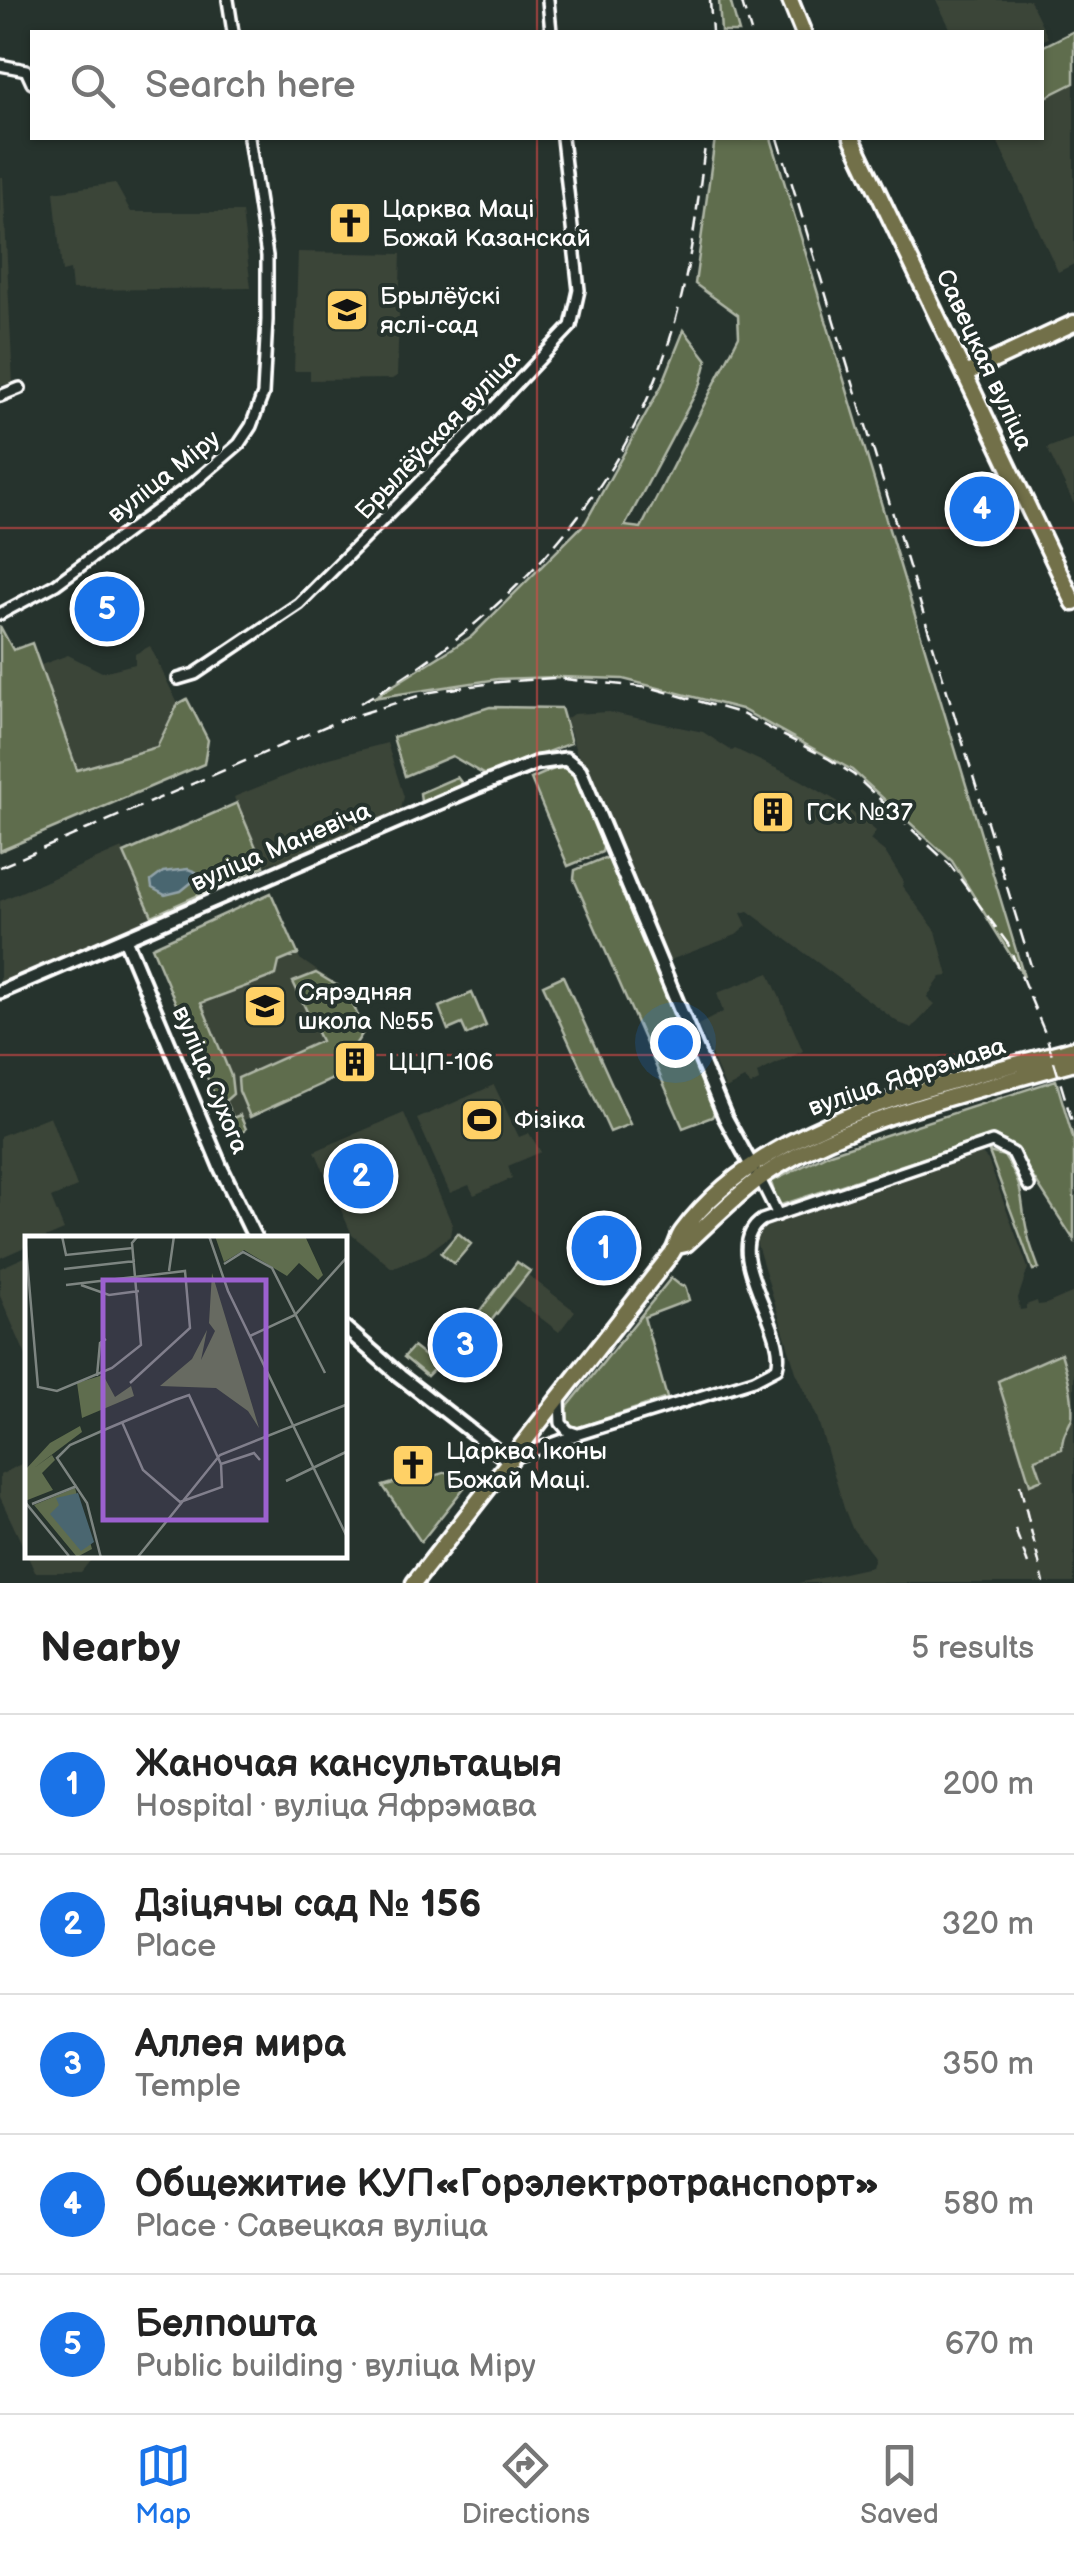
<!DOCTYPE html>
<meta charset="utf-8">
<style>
:root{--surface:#fff;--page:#f2f2f2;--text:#222;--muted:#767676;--line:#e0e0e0;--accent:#1a73e8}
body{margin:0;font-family:"Balsamiq Sans",sans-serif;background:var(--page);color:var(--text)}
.you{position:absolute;left:675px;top:1042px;width:35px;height:35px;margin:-25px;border:8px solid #fff;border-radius:50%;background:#1a73e8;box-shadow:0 0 0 15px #1a73e833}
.badge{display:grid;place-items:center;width:65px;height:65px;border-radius:50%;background:var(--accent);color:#fff;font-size:32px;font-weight:700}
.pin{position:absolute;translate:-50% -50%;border:5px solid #fff;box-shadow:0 2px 10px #0006}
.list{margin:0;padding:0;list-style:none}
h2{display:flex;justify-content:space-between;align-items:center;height:130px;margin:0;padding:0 40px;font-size:42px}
h2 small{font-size:32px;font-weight:400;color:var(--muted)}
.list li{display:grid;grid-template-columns:65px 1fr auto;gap:30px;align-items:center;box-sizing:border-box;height:140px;padding:0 40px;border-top:2px solid var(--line)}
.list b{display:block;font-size:38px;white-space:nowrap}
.list p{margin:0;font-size:32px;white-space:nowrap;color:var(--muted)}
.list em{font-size:32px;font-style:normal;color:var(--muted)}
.icon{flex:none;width:55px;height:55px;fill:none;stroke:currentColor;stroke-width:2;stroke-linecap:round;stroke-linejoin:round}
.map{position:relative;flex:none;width:1074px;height:1583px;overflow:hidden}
.search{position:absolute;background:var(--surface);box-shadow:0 2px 8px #0004;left:30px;right:30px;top:30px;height:110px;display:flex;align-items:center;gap:25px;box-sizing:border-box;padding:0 35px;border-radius:0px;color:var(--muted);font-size:38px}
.sheet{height:830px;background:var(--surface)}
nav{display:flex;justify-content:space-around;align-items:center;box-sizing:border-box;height:140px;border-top:2px solid var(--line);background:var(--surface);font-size:28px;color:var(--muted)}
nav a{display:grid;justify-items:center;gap:5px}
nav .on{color:var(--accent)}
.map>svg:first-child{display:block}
</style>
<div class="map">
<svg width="1074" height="1583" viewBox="0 0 1074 1583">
<rect width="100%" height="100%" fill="#26332d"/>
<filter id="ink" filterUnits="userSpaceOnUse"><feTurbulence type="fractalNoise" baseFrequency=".01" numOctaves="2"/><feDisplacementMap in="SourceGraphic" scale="20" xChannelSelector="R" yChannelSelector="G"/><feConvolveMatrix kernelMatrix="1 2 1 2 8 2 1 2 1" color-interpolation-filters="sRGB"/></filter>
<g filter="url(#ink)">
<!-- built -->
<path fill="#3b4439" d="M 936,0 L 1030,0 L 1048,38 L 1042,41 L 1042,32 L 952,32 Z
M 1074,31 L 1074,264 L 1058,272 L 996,138 L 1042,138 L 1042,46 Z
M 0,177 L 3,177 L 13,384 L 0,385 Z
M 115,183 L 131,212 L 242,212 L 251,288 L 72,290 L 70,270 L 62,272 L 54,192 Z
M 298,252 L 401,254 L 397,376 L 392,379 L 310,380 L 310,371 L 294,371 Z
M 1074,438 L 1074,504 L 1047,448 Z
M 150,646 L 178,704 L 157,747 L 76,770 L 41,665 L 68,655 L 102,672 L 135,664 L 135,654 Z
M 608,712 L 703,732 L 732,751 L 735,749 L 799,779 L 842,804 L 876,831 L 870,840 L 885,852 L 904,882 L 902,886 L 936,931 L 948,976 L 941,977 L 927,997 L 935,1004 L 912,1028 L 899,1023 L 748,911 L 741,913 L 747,926 L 736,935 L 665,962 L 576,751 L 566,719 L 573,714 Z
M 387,743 L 404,797 L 400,813 L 282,864 L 277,861 L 264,866 L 0,985 L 0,901 L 122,848 L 125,853 L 236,803 L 234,797 L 326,759 Z
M 271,893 L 300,959 L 348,992 L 364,1031 L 353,1048 L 355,1054 L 343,1060 L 348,1072 L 229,1127 L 152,947 Z
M 769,973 L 803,1051 L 757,1073 L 759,1081 L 751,1085 L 744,1079 L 726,1089 L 698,1025 L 723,1012 L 717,993 Z
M 494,1085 L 519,1137 L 529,1133 L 541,1152 L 508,1166 L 512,1178 L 474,1195 L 469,1185 L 450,1193 L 417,1119 Z
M 404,1113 L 452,1224 L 450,1236 L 426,1254 L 392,1268 L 352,1235 L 315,1151 Z
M 50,1116 L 77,1187 L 51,1198 L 64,1230 L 45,1238 L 28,1238 L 27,1246 L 0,1258 L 0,1136 Z
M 979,1151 L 988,1160 L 1028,1268 L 1018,1298 L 1020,1310 L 1026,1309 L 1026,1305 L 1037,1301 L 1038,1305 L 1046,1304 L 1074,1292 L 1074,1583 L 798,1583 L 871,1567 L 874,1557 L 852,1528 L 844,1508 L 817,1417 L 796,1372 L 754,1235 L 760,1225 Z
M 27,1256 L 27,1358 L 0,1296 L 0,1268 Z
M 528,1275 L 575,1311 L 559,1332 L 512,1296 Z
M 27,1461 L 28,1556 L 94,1556 L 81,1572 L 35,1572 L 0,1497 L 0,1475 Z"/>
<!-- green -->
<path fill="#5f6d4e" stroke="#afb6a6" stroke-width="2.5" d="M 719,0 L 730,0 L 739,32 L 721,32 Z
M 1074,31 L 1074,83 L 1042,99 L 1042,47 Z
M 715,138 L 771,138 L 1024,977 L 952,861 L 852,770 L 741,709 L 623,679 L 559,677 L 498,679 L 373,698 L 472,636 L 585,523 L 662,385 L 684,330 L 707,360 L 701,383 L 625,526 L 641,528 L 739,336 L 738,315 L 695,284 Z
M 0,626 L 13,650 L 32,643 L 77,770 L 157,747 L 178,704 L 187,699 L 208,740 L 204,764 L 0,851 Z
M 490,707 L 561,708 L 571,743 L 489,774 L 483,774 L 452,756 L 405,776 L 393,737 Z
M 563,765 L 573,770 L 604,843 L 602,852 L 568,866 L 531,779 Z
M 457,777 L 463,785 L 461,789 L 425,804 L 421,802 L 420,793 Z
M 237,803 L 264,866 L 152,916 L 124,853 Z
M 604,858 L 613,861 L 716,1109 L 712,1117 L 683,1128 L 574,879 L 575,870 Z
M 271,893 L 298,954 L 279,962 L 276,975 L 201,1003 L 231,1076 L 233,1094 L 225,1101 L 233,1118 L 240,1115 L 246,1129 L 234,1141 L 152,947 Z
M 316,973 L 348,992 L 364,1031 L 353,1048 L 355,1054 L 343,1060 L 348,1072 L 250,1117 L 239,1091 L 238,1078 L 321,1041 L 293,982 Z
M 563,976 L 630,1124 L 610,1132 L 543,985 Z
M 472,993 L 486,1026 L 467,1035 L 462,1024 L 448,1030 L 439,1007 Z
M 1056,1080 L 1074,1141 L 1074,1240 L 1014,1148 L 1005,1141 L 984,1138 L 778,1206 L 771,1182 L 830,1153 Z
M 989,1152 L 1004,1156 C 1026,1190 1019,1195 1027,1231 C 1029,1244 1035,1257 1039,1269 L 1033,1270 Z
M 458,1233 L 471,1244 L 454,1264 L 441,1253 Z
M 517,1262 L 530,1271 L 466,1353 L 454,1345 Z
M 671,1278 L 681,1286 L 685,1286 L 689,1300 L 644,1317 L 667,1398 L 574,1429 L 565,1424 L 561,1415 Z
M 413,1347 L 437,1366 L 427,1376 L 404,1357 Z
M 1061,1353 C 1067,1372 1074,1399 1072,1418 C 1067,1431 1062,1434 1062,1449 L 1035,1459 L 1042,1479 L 1030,1484 L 998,1381 Z
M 457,1469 L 471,1479 L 421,1542 L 383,1486 L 427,1473 L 430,1477 Z"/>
<!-- water -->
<path fill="#4a6670" stroke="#92a3a9" stroke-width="2.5" d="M 188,869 L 196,872 L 197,878 L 181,891 L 165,895 L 152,888 L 151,881 L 163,872 Z"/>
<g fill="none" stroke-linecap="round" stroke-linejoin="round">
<!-- street casing -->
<g stroke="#fff" stroke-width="16">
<path id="street" d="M 228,0 L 233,32
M 548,0 L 551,32
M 0,65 L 26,70 L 32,83
M 0,396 L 20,388
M 0,614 L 56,584 L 196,481 L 239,444 L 251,426 L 263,394 L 267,320 L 267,256 L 249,138
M 178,679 L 195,674 L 299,604 L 482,420 L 571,326 L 579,290 L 562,138
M 760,1179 L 778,1215
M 560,1399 L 561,1423 L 568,1431 L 577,1434
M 515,1457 L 579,1434 L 754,1380 L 777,1368 C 790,1329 717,1250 762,1220 L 992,1142 L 1013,1153 L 1029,1186"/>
</g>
<!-- secondary casing -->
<g stroke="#fff" stroke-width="19">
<path id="secondary" d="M 125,939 L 221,1168 L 255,1238
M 0,992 L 474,788 L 536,763 L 566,759 L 580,770 L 725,1117 L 755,1172
M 345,1328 L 400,1376 L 508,1460"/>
</g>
<!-- primary casing -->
<g stroke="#fff" stroke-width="21">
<path id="primary" d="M 790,0 L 803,32
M 852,138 L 1074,603
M 967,373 L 1074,323
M 677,1246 L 686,1244 C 710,1222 734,1197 760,1178 C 845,1118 975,1092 1074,1062
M 414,1583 L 672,1253 C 677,1246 677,1239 682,1232 C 768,1116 943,1086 1074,1048"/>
</g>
<!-- street -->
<use href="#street" stroke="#26332d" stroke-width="9"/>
<!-- secondary -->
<use href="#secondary" stroke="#26332d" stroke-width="11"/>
<!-- primary -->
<use href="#primary" stroke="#726f4a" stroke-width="14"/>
<!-- rail -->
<path stroke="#fff" stroke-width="2.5" stroke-dasharray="15 8" stroke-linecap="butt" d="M 710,0 L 712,32
M 741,0 L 751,32
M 778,138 L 1032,969
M 360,703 C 500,624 616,503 667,348 C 690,280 697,208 706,138
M 0,867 L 338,721 L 431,692 L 499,682 L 554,678 L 652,688 L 740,713 L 829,759 L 854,775 L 950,865 L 1008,944 L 1047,1038 L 1074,1128
M 1020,1485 L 1044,1583
M 1015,1529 L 1028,1564"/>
</g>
</g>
<!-- grid -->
<path fill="none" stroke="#dc4848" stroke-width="2.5" stroke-opacity="0.55" d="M 537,0 L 537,32M 537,138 L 537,1583M 0,528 L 1074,528M 0,1055 L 1074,1055"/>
<!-- icons -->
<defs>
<g id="church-square" transform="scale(2.25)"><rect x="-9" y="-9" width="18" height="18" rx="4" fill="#ffd166" stroke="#26332d"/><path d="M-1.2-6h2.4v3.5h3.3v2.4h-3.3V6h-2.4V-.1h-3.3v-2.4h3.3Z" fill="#111"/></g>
<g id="school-square" transform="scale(2.25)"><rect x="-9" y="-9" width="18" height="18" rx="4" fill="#ffd166" stroke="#26332d"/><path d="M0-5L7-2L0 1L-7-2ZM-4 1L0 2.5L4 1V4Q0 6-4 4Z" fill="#111"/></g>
<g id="building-square" transform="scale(2.25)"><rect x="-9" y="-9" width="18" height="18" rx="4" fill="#ffd166" stroke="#26332d"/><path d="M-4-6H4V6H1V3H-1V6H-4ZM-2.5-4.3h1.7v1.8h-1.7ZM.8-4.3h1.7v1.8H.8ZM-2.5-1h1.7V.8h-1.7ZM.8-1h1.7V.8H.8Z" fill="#111"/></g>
<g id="stadium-square" transform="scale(2.25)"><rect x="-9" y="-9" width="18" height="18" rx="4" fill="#ffd166" stroke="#26332d"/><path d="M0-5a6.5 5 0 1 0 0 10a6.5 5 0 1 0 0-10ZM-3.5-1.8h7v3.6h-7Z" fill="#111"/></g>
</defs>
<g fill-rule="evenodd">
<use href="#church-square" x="350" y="223"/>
<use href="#school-square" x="347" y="310"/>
<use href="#building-square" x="773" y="812"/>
<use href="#school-square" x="265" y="1006"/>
<use href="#building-square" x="355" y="1062"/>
<use href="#stadium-square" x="482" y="1120"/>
<use href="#church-square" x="413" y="1465"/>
</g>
<g text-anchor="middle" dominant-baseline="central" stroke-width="8" stroke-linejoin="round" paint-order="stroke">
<!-- poi labels -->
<g font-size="25" fill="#fff" stroke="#26332d" text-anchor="start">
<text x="382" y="209">Царква Маці<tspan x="382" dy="29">Божай Казанскай</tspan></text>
<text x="380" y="296">Брылёўскі<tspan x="380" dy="29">яслі-сад</tspan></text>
<text x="806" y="812">ГСК №37</text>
<text x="298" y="992">Сярэдняя<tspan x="298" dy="29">школа №55</tspan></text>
<text x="388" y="1062">ЦЦП-106</text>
<text x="514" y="1120">Фізіка</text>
<text x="446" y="1451">Царква Іконы<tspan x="446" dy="29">Божай Маці.</tspan></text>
</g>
<!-- street labels -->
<g font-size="25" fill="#fff" stroke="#26332d">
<text transform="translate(984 360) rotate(65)">Савецкая вуліца</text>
<text transform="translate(438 435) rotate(-46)">Брылёўская вуліца</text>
<text transform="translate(164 477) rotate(-38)">вуліца Міру</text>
<text transform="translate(281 847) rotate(-23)">вуліца Маневіча</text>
<text transform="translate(907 1077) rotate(-18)">вуліца Яфрэмава</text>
<text transform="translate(210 1080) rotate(67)">вуліца Сухога</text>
</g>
</g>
<!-- overview -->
<g transform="translate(25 1236)">
<rect width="322" height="322" fill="#26332d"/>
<path d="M 190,0 L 280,0 L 298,39 L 293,44 L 274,27 L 262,40 L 219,14 L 199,26 ZM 187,37 L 234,192 L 223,175 L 191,152 L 135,150 L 167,123 L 182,94 L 176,124 L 190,95 L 184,87 ZM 78,139 L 90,161 L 106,150 L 109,160 L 57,182 L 52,147 ZM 55,190 L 57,196 L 9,232 L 27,219 L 30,224 L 17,237 L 28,254 L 0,265 L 1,233 L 25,207 ZM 50,252 L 67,313 L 52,321 L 9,269 Z" fill="#5f6d4e"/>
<path d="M 53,257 L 69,306 L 56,315 L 25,278 L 34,269 L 31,262 Z" fill="#4a6670"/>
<path fill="none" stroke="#7d8581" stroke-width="2.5" d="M 0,0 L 13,151 L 32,155 L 87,132 L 116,109 L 107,7 L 113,0M 37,0 L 41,19 L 108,12M 184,0 L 203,55 L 323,303M 199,28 L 218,16 L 247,32 L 300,137M 39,33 L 110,25M 144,35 L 149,0M 41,49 L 160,35 L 165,92 L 105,147M 56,49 L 84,59 L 114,55M 225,100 L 270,79 L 323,20M 72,140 L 75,107 L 81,103M 196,228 L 229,217 L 235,224M 261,245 L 323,215M 0,266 L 44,320M 7,268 L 52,250M 76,322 L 62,267 L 32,222 L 45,209 L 79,194 L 150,164 L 164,159 L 196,228 L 197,251 L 155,266 L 118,234 L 97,186M 112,322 L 195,219 L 323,168"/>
<path fill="#9c61cf" fill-opacity="0.15" stroke="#9c61cf" stroke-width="5" d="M 78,44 L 241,44 L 241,284 L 78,284 Z"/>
<rect width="322" height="322" fill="none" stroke="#fff" stroke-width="5"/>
</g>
</svg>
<div class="you"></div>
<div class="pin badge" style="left:604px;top:1248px">1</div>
<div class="pin badge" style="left:361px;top:1176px">2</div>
<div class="pin badge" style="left:465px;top:1345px">3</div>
<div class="pin badge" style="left:982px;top:509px">4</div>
<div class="pin badge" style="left:107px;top:609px">5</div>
<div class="search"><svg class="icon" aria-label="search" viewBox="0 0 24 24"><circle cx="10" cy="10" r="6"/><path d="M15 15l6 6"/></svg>Search here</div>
</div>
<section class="sheet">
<h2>Nearby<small>5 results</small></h2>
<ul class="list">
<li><span class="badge">1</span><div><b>Жаночая кансультацыя</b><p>Hospital · вуліца Яфрэмава</p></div><em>200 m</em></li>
<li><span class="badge">2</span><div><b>Дзіцячы сад № 156</b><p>Place</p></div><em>320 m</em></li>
<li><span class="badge">3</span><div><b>Аллея мира</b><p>Temple</p></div><em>350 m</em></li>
<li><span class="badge">4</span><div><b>Общежитие КУП«Горэлектротранспорт»</b><p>Place · Савецкая вуліца</p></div><em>580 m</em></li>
<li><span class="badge">5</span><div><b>Белпошта</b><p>Public building · вуліца Міру</p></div><em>670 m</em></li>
</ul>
</section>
<nav>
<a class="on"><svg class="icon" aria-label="map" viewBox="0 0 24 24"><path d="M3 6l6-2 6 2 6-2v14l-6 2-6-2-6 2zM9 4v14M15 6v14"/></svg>Map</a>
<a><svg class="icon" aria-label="directions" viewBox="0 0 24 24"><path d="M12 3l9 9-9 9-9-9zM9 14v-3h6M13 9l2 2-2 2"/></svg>Directions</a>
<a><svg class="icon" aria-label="saved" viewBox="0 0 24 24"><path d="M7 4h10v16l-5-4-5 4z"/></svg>Saved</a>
</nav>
